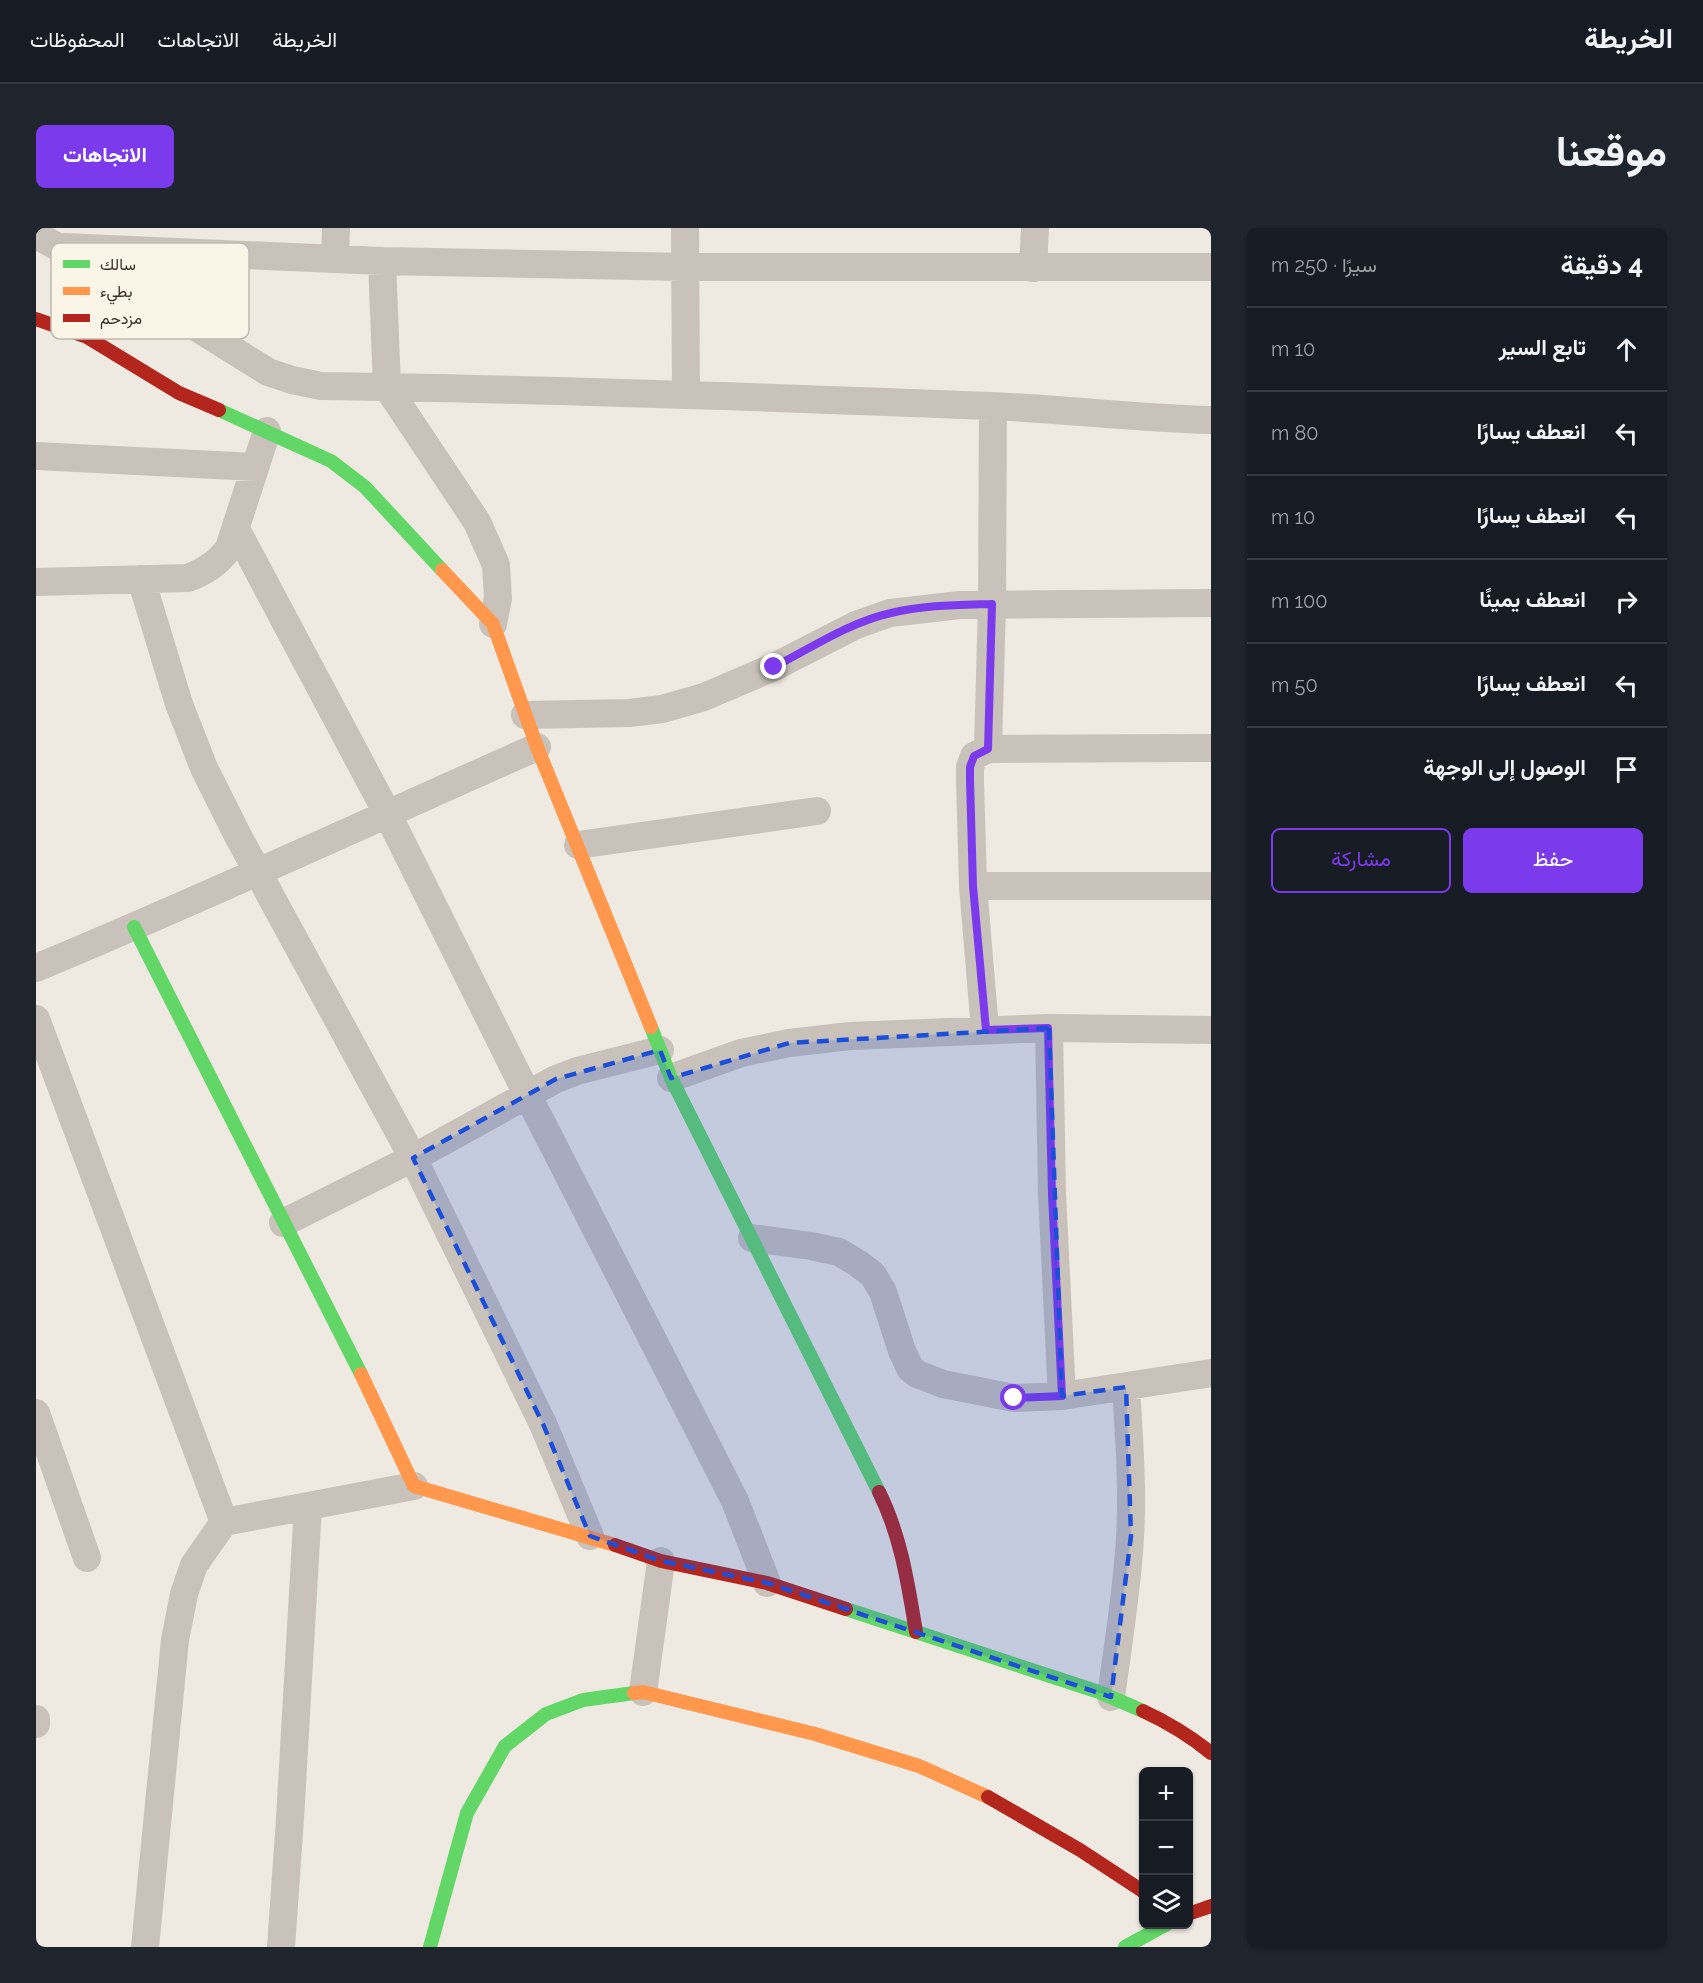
<!DOCTYPE html>
<html lang="ar">
<meta charset="utf-8">
<style>
:root{--surface:#171b24;--page:#20242c;--text:#f1f3f6;--muted:#9ea1a6;--line:#363941;--accent:#7c3aed}
body{margin:0;font-family:Raleway,Vazirmatn,sans-serif;background:var(--page);color:var(--text);direction:rtl}
.controls{position:absolute;right:18px;bottom:18px;display:grid;overflow:hidden;border-radius:9px;box-shadow:0 2px 4px #0004}
.controls button{width:54px;height:54px;display:grid;place-items:center;padding:0;border:0;border-bottom:2px solid var(--line);background:var(--surface);color:var(--text);font:30px sans-serif}
.stop{position:absolute;width:18px;height:18px;margin:-14px;border:4px solid #7c3aed;border-radius:50%;background:#fff}
.stop.end{background:#7c3aed;border-color:#fff;box-shadow:0 2px 6px #0008}
.list{margin:0;padding:0;list-style:none}
h2{display:flex;justify-content:space-between;align-items:center;height:78px;margin:0;padding:0 24px;font-size:26px}
h2 small{font-size:20px;font-weight:400;color:var(--muted)}
.list li{display:grid;grid-template-columns:39px 1fr auto;gap:18px;align-items:center;box-sizing:border-box;height:84px;padding:0 24px;border-top:2px solid var(--line)}
.list b{display:block;font-size:22px;white-space:nowrap}
.list em{font-size:20px;font-style:normal;color:var(--muted)}
.actions{display:flex;gap:12px;padding:18px 24px}
.actions a{flex:1;padding:14px 0;border:2px solid var(--accent);border-radius:9px;text-align:center;font-size:21px;color:var(--accent)}
.actions .main{background:var(--accent);color:#fff}
.icon{flex:none;width:33px;height:33px;fill:none;stroke:currentColor;stroke-width:2;stroke-linecap:round;stroke-linejoin:round}
.map{position:relative;flex:none;width:1175px;height:1719px;overflow:hidden;direction:ltr;border-radius:9px}
header{display:flex;align-items:center;gap:36px;box-sizing:border-box;height:84px;padding:0 30px;background:var(--surface);border-bottom:2px solid var(--line)}
header strong{font-size:28px}
nav{display:flex;gap:33px;margin-inline-start:auto;font-size:21px}
.intro{display:flex;align-items:center;justify-content:space-between;box-sizing:border-box;height:144px;padding:0 36px}
h1{margin:0;font-size:42px}
.button{padding:15px 27px;border-radius:9px;background:var(--accent);color:#fff;font-size:21px;font-weight:700}
main{display:flex;gap:36px;padding:0 36px}
aside{flex:1;background:var(--surface);border-radius:9px;box-shadow:0 2px 4px #0004}
.map>svg:first-child{display:block}
</style>
<header>
<strong>الخريطة</strong>
<nav><a>الخريطة</a><a>الاتجاهات</a><a>المحفوظات</a></nav>
</header>
<div class="intro"><h1>موقعنا</h1><a class="button">الاتجاهات</a></div>
<main>
<aside>
<h2>4 دقيقة<small>سيرًا · 250 m</small></h2>
<ul class="list">
<li><svg class="icon" aria-label="ahead" viewBox="0 0 24 24"><path d="M12 20V5M6 11l6-6 6 6"/></svg><div><b>تابع السير</b></div><em>10 m</em></li>
<li><svg class="icon" aria-label="left" viewBox="0 0 24 24"><path d="M17 20v-9H6M10 6l-5 5 5 5"/></svg><div><b>انعطف يسارًا</b></div><em>80 m</em></li>
<li><svg class="icon" aria-label="left" viewBox="0 0 24 24"><path d="M17 20v-9H6M10 6l-5 5 5 5"/></svg><div><b>انعطف يسارًا</b></div><em>10 m</em></li>
<li><svg class="icon" aria-label="right" viewBox="0 0 24 24"><path d="M7 20v-9h11M14 6l5 5-5 5"/></svg><div><b>انعطف يمينًا</b></div><em>100 m</em></li>
<li><svg class="icon" aria-label="left" viewBox="0 0 24 24"><path d="M17 20v-9H6M10 6l-5 5 5 5"/></svg><div><b>انعطف يسارًا</b></div><em>50 m</em></li>
<li><svg class="icon" aria-label="arrive" viewBox="0 0 24 24"><path d="M6 21V4h12l-3 4 3 4H6"/></svg><div><b>الوصول إلى الوجهة</b></div></li>
</ul>
<div class="actions"><a class="main">حفظ</a><a>مشاركة</a></div>
</aside>
<div class="map">
<svg width="1175" height="1719" viewBox="0 0 1175 1719">
<rect width="100%" height="100%" fill="#eeeae1"/>
<g fill="none" stroke-linecap="round" stroke-linejoin="round">
<!-- street -->
<path stroke="#c8c2ba" stroke-width="28" d="M 649,0 L 650,167
M 0,7 L 102,63 L 232,144 L 256,152 L 285,158 C 508,161 730,169 953,178 C 1027,181 1101,190 1175,192
M 28,19 L 346,33 L 649,39 L 1175,39
M 299,31 L 300,0
M 346,33 L 351,159 L 441,294 L 460,337 L 462,370 L 457,396
M 997,40 L 999,0
M 957,178 L 956,376 L 952,521 L 1175,520
M 0,228 L 219,239
M 200,301 L 351,585 L 491,866 L 667,1210 L 699,1273 L 731,1355
M 105,351 L 143,476 L 168,540 L 201,606 L 377,930 L 507,1196 L 554,1308
M 0,354 L 152,350 C 170,343 182,335 193,320 L 231,203
M 489,487 L 593,485 L 626,481 L 668,469 L 738,439 L 820,397 L 854,385 L 924,377 L 1175,375
M 542,617 L 781,583
M 937,658 L 1175,658
M 0,740 C 169,670 334,593 501,519
M 0,791 L 188,1294 L 378,1258
M 1013,800 L 1016,966 L 1026,1168
M 949,802 L 937,658 L 934,553 L 934,539 L 938,528 L 952,521
M 635,850 L 705,825 L 753,815 L 814,808 L 1013,800 L 1175,802
M 247,995 L 377,930 L 520,851 L 541,843 L 624,822
M 716,1010 L 775,1018 L 803,1024 L 823,1036 L 837,1047 L 847,1064 L 866,1123 L 874,1140 L 881,1146 L 907,1156 L 978,1170 L 1026,1168 L 1175,1145
M 0,1185 L 51,1330
M 607,1464 L 625,1333
M 1075,1469 C 1082,1416 1091,1363 1094,1310 C 1097,1260 1093,1209 1090,1159
M 0,1491 L 0,1496
M 109,1719 L 139,1412 L 148,1366 L 158,1337 L 188,1294
M 245,1719 L 254,1591 L 272,1278"/>
<!-- fast -->
<path stroke="#63d668" stroke-width="14" d="M 183,182 L 295,233 L 329,259 L 406,342
M 98,699 L 325,1146
M 615,799 L 635,850 L 843,1264
M 810,1381 L 1063,1464 L 1107,1483
M 394,1719 L 431,1585 L 469,1518 L 510,1486 L 547,1472 L 598,1465
M 1089,1719 L 1131,1696"/>
<!-- slow -->
<path stroke="#ff974d" stroke-width="14" d="M 406,342 L 457,396 L 501,519 L 615,799
M 325,1146 L 378,1258 L 579,1317
M 598,1465 L 607,1464 L 779,1506 L 883,1538 L 952,1569"/>
<!-- jam -->
<path stroke="#b3261e" stroke-width="14" d="M 0,91 L 51,109 L 143,165 L 183,182
M 843,1264 C 865,1308 872,1356 880,1404
M 579,1317 L 625,1333 L 731,1355 L 810,1381
M 1107,1483 C 1131,1494 1154,1508 1175,1525
M 952,1569 L 1044,1622 L 1108,1664
M 1152,1686 L 1175,1678"/>
</g>
<g fill="none" stroke-linecap="round" stroke-linejoin="round">
<!-- route -->
<path stroke="#7c3aed" stroke-width="8" d="M 738,439 C 775,420 814,394 855,385 C 887,377 922,377 956,376 L 952,521 L 938,528 L 934,539 L 934,553 L 937,658 L 950,802 L 1012,800 L 1016,966 L 1026,1168 L 978,1170"/>
</g>
<!-- marked area -->
<path fill="#1d4ed8" fill-opacity="0.2" stroke="#1d4ed8" stroke-width="4.5" stroke-dasharray="12 8" stroke-linejoin="round" d="M 1013,800 L 1026,1168 L 1090,1159 L 1095,1308 L 1075,1469 L 731,1355 L 625,1333 L 554,1308 L 507,1196 L 377,930 L 520,851 L 624,822 L 635,850 L 753,815 Z"/>
<!-- legend -->
<rect x="15" y="15" width="198" height="96" rx="9" fill="#fbf5e8" stroke="#c1baae" stroke-width="1.5"/>
<rect x="27" y="32" width="27" height="8" fill="#63d668"/>
<rect x="27" y="59" width="27" height="8" fill="#ff974d"/>
<rect x="27" y="86" width="27" height="8" fill="#b3261e"/>
<g font-size="16" fill="#392f27">
<text x="64" y="42">سالك</text>
<text x="64" y="69">بطيء</text>
<text x="64" y="96">مزدحم</text>
</g>
</svg>
<div class="controls">
<button>+</button>
<button>−</button>
<button><svg class="icon" aria-label="layers" viewBox="0 0 24 24"><path d="M12 4l9 5-9 5-9-5zM3 14l9 5 9-5"/></svg></button>
</div>
<div class="stop" style="left:978px;top:1170px"></div>
<div class="stop end" style="left:738px;top:439px"></div>
</div>
</main>
